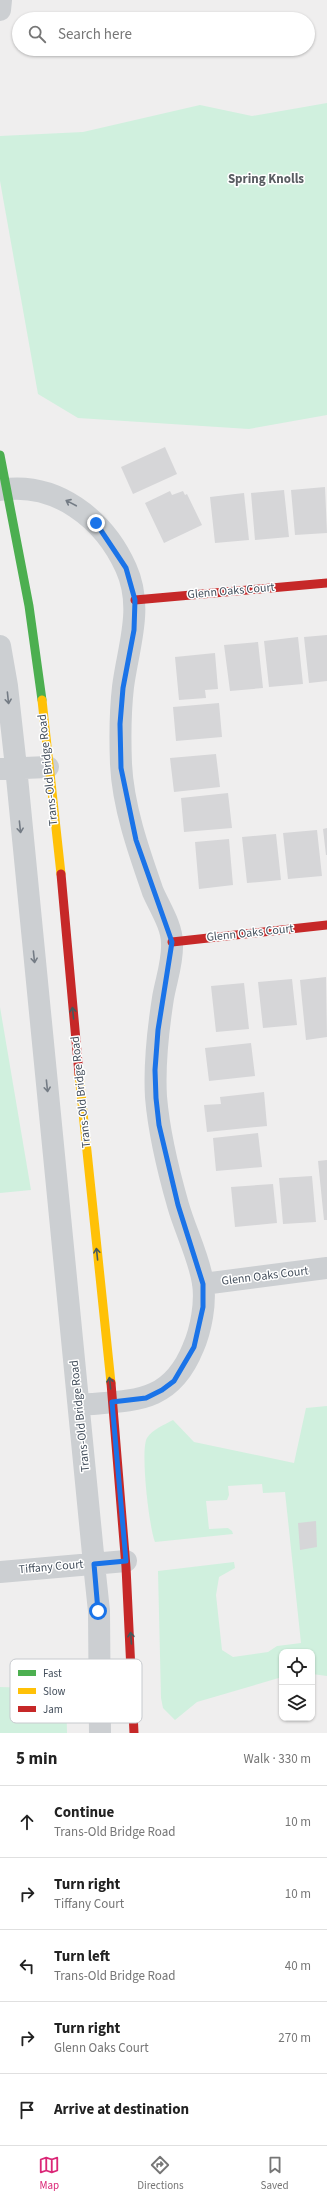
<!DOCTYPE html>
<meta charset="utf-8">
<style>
:root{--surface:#fff;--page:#f6f6f6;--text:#222;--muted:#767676;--line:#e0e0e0;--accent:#db2777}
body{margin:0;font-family:"Source Sans 3",sans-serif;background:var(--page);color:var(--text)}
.controls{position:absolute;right:12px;bottom:12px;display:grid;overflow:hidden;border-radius:8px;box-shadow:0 1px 3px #0004}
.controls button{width:36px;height:36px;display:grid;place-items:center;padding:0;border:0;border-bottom:1px solid var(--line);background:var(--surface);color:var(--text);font:20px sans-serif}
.stop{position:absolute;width:12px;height:12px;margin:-9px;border:3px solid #1a73e8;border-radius:50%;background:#fff}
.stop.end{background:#1a73e8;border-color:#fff;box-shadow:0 1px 4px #0008}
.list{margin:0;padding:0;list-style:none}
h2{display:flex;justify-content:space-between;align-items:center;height:52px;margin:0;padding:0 16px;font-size:17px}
h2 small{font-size:13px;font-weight:400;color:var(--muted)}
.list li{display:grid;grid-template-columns:26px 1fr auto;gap:12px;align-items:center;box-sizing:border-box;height:72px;padding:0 16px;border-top:1px solid var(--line)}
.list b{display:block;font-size:15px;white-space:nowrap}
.list p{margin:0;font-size:13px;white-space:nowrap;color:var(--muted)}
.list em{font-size:13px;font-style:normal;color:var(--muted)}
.icon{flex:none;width:22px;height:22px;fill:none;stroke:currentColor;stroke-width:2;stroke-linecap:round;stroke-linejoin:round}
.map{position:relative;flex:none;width:327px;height:1733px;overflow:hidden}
.search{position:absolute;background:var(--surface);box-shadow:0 1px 3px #0004;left:12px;right:12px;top:12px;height:44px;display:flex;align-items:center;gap:10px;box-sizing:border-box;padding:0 14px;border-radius:22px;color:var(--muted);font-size:15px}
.sheet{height:412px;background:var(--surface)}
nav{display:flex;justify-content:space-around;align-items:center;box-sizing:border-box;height:56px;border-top:1px solid var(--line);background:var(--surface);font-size:11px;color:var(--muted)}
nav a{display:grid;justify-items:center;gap:2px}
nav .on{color:var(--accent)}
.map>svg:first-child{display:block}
</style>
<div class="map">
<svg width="327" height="1733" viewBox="0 0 327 1733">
<rect width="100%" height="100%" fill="#efeeee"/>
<!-- green -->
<path fill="#d0f0de" d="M 327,103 L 327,415 L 249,429 L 78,418 L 38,394 L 0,181 L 0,136 L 83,132 L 200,105 L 252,116 Z
M 0,1007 L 31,1190 L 0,1193 Z
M 327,1406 L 327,1676 L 312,1674 L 312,1652 L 282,1652 L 282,1677 L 197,1702 L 175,1720 L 163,1708 L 161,1698 L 158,1571 L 234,1562 L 235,1568 L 219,1577 L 216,1595 L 222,1650 L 233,1657 L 268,1652 L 277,1646 L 301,1643 L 285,1492 L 263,1493 L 262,1484 L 228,1486 L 229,1495 L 227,1500 L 206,1501 L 209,1529 L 228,1528 L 232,1531 L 233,1534 L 155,1542 C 149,1527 140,1450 147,1438 C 153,1429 164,1425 173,1420 L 194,1442 L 294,1463 L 306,1408 Z
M 0,1687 L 66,1689 L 67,1733 L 0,1733 Z"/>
<!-- building -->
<path fill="#d6d6d8" d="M 165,447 L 177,474 L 133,494 L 121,467 Z
M 325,487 L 327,533 L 295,535 L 291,490 Z
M 284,490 L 289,537 L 255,540 L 251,493 Z
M 170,491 L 172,495 L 183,491 L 185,495 L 187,494 L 202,525 L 164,543 L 145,503 Z
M 244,493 L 249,540 L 215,543 L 210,497 Z
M 327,635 L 327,681 L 309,683 L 304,637 Z
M 298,637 L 303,684 L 269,687 L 264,641 Z
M 258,642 L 263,688 L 230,691 L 224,645 Z
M 215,653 L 218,689 L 205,690 L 206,698 L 179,700 L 175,657 Z
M 219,703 L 222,737 L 176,741 L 173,707 Z
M 216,754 L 220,787 L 174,792 L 170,758 Z
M 228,793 L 232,828 L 184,832 L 181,798 Z
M 327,828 L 327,855 L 326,855 L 323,829 Z
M 317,830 L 322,876 L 288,879 L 283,833 Z
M 276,834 L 281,880 L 247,883 L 242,837 Z
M 229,839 L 233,885 L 199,889 L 195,842 Z
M 326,977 L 327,1037 L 306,1040 L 300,980 Z
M 292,979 L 297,1025 L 263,1028 L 258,982 Z
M 244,983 L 249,1029 L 216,1032 L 211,986 Z
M 251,1043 L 255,1076 L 209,1081 L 205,1048 Z
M 264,1092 L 267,1126 L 207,1132 L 204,1105 L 221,1104 L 220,1097 Z
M 258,1133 L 262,1167 L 216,1171 L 213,1138 Z
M 327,1160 L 327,1220 L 324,1220 L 318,1161 Z
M 312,1176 L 316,1222 L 283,1224 L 279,1178 Z
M 273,1184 L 277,1223 L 235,1227 L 231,1187 Z
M 316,1521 L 317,1547 L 300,1550 L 298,1523 Z"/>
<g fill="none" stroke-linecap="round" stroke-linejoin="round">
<!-- street -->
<path stroke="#cccfd2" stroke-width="22" d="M 0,10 L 1,0
M 0,490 C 56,481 104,519 126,568 C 144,608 128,647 123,687 C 120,713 120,738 121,764 C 123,807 139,852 153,892 C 160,908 172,926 172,943 C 173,962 166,980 163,998 C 158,1030 154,1063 156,1097 C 159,1133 168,1170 178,1205 C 185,1230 199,1257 203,1283 C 206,1303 201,1330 193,1348 C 170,1405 132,1400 80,1405
M 0,646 L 7,686 L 16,767 L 94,1564 L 99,1611 L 100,1733
M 0,769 L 48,767
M 203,1284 L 327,1268
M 0,1572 L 126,1561"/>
<!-- fast -->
<path stroke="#4caf50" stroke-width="9" d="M 0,455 L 29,606 L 42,700"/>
<!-- slow -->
<path stroke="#ffc107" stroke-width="9" d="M 42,700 L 61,874
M 79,1074 L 111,1383"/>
<!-- jam -->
<path stroke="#c62828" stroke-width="9" d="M 135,600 L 327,583
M 61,874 L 79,1074
M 172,942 L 327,925
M 111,1383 L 126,1567 L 134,1733"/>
</g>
<!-- one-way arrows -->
<defs><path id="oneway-shaft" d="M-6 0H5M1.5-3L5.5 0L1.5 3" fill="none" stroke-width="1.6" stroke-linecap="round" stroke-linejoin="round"/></defs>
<g stroke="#747c85">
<use href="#oneway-shaft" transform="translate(71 503) rotate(-152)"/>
<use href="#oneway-shaft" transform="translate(8 698) rotate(84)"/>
<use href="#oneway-shaft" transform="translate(20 827) rotate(84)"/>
<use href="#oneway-shaft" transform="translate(34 957) rotate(84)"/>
<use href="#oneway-shaft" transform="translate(47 1086) rotate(84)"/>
</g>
<g stroke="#45595b">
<use href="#oneway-shaft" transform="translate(73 1013) rotate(-96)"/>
<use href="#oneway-shaft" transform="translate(97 1254) rotate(-96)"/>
<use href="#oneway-shaft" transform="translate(110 1383) rotate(-96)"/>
<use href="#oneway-shaft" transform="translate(131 1638) rotate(-94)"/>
</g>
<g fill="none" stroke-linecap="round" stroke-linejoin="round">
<!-- route -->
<path stroke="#1a73e8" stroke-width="5" d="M 96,523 L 126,568 L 135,600 L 134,630 L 123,688 L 120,724 L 121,768 L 136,840 L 172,942 L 158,1030 L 155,1070 L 156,1098 L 159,1125 L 178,1205 L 203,1284 L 203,1307 L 194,1347 L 174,1381 L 162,1390 L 146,1398 L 112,1402 L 126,1561 L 94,1564 L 98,1611"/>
</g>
<g text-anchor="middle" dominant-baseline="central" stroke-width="3" stroke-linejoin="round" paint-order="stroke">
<!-- street labels -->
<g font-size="12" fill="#444f5c" stroke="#fff">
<text transform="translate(231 591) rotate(-5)">Glenn Oaks Court</text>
<text transform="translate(48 770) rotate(-96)">Trans-Old Bridge Road</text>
<text transform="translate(250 933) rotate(-6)">Glenn Oaks Court</text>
<text transform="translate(81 1092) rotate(-96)">Trans-Old Bridge Road</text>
<text transform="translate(265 1276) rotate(-7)">Glenn Oaks Court</text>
<text transform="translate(80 1416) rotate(-96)">Trans-Old Bridge Road</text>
<text transform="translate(51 1567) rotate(-5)">Tiffany Court</text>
</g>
<!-- neighbourhood labels -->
<g font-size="13" font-weight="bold" fill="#595d62" stroke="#fff">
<text x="266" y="179">Spring Knolls</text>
</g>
</g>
<!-- legend -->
<rect x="10" y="1659" width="132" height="64" rx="6" fill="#fff" stroke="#c7cace" stroke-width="1"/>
<rect x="18" y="1670" width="18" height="6" fill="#4caf50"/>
<rect x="18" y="1688" width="18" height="6" fill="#ffc107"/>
<rect x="18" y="1706" width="18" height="6" fill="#c62828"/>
<g font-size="11" fill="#444f5c">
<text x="43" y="1677">Fast</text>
<text x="43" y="1695">Slow</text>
<text x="43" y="1713">Jam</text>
</g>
</svg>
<div class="controls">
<button><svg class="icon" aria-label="locate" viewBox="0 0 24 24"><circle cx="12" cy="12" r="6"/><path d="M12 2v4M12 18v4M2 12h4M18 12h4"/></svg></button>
<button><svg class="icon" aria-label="layers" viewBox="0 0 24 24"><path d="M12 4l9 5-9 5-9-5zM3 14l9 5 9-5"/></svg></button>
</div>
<div class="stop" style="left:98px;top:1611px"></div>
<div class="stop end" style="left:96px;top:523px"></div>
<div class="search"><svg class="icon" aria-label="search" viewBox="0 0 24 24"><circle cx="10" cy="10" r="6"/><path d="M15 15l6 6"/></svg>Search here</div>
</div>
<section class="sheet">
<h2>5 min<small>Walk · 330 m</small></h2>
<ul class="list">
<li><svg class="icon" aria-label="ahead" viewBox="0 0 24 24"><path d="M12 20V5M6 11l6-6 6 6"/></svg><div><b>Continue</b><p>Trans-Old Bridge Road</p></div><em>10 m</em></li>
<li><svg class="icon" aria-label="right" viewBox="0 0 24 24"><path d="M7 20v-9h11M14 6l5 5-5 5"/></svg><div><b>Turn right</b><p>Tiffany Court</p></div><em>10 m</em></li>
<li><svg class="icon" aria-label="left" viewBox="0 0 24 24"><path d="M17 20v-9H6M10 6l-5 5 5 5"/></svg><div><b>Turn left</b><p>Trans-Old Bridge Road</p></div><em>40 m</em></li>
<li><svg class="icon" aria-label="right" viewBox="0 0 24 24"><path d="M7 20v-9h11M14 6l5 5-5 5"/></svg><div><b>Turn right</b><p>Glenn Oaks Court</p></div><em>270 m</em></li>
<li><svg class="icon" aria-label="arrive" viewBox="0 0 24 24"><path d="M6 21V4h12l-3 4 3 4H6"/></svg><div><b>Arrive at destination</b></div></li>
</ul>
</section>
<nav>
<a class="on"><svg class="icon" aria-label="map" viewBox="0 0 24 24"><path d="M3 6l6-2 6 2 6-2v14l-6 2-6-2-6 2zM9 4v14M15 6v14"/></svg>Map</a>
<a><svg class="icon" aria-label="directions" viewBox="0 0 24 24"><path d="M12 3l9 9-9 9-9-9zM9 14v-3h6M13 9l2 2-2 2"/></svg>Directions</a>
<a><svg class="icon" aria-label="saved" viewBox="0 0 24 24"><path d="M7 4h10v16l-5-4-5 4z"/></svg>Saved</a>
</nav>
